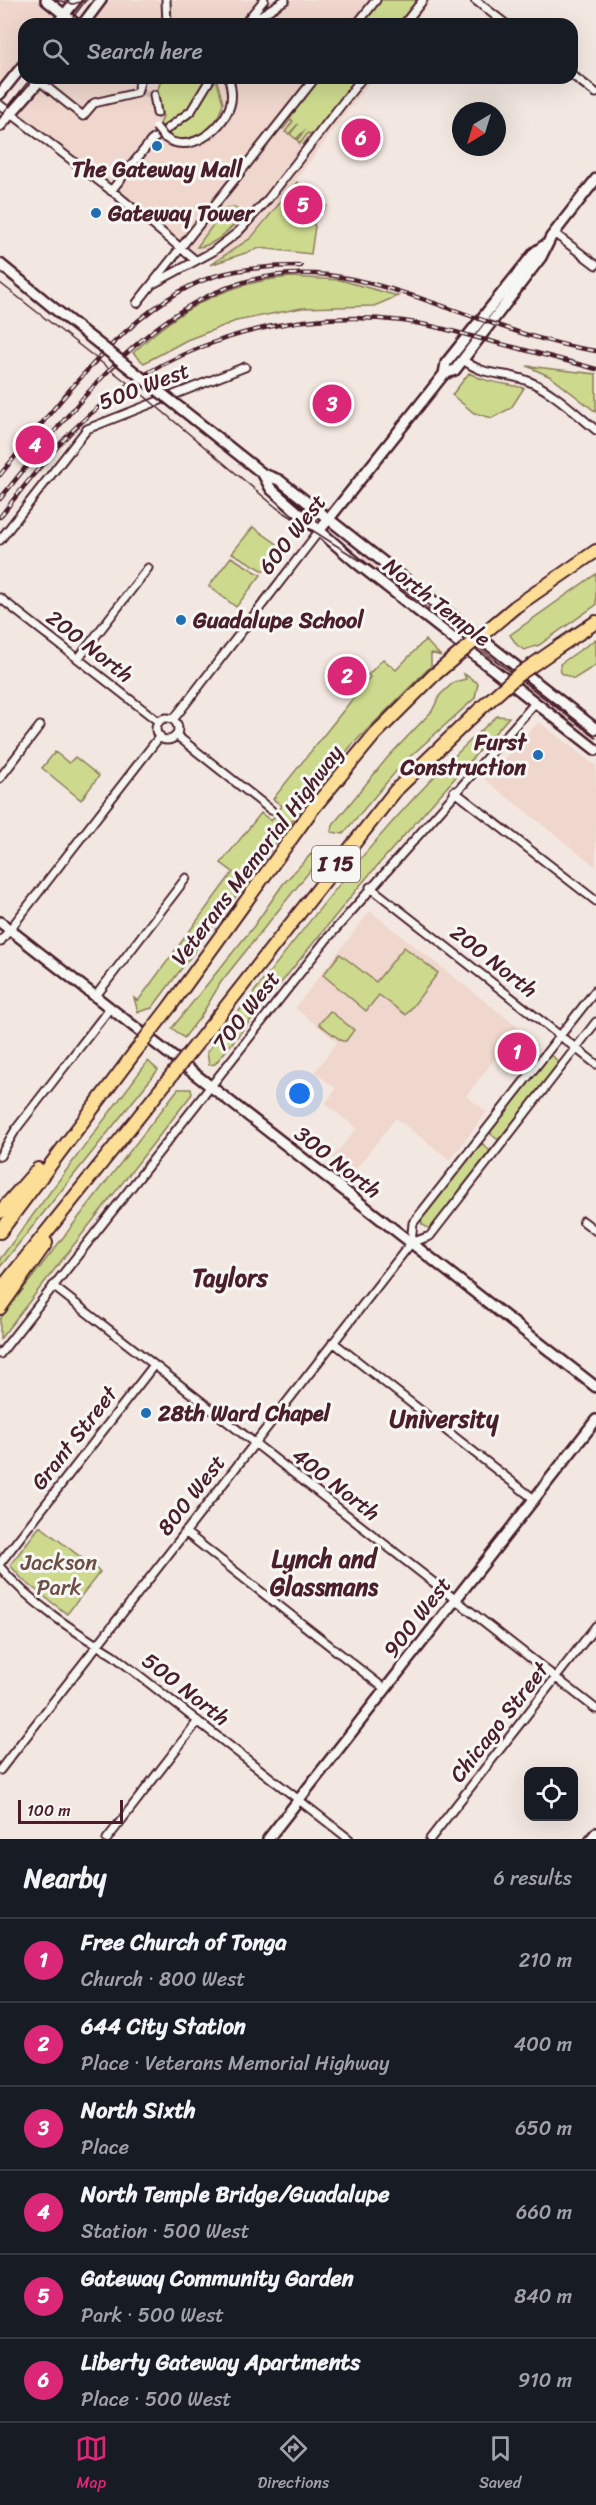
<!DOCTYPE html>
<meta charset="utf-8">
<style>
:root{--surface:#171b24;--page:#20242c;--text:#f1f3f6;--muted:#9ea1a6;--line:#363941;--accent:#db2777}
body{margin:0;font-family:Sriracha,sans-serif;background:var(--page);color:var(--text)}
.controls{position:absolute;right:18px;bottom:18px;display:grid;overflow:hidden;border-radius:12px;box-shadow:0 6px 24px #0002}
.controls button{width:54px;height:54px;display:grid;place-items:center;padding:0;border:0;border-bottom:2px solid var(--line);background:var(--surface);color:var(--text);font:30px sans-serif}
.compass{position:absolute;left:452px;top:102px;width:54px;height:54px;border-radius:50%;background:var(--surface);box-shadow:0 6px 24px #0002;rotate:218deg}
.scale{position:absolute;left:18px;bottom:15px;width:105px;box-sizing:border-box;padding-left:6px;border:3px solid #4a1f2b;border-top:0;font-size:16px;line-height:21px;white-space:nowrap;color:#4a1f2b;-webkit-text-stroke:4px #f6f6f2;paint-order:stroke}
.you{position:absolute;left:300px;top:1094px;width:21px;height:21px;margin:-15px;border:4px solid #fff;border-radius:50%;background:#1a73e8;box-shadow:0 0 0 9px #1a73e833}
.badge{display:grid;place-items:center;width:39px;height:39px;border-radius:50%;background:var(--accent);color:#fff;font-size:20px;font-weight:700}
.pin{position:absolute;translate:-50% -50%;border:3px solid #fff;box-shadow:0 2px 6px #0006}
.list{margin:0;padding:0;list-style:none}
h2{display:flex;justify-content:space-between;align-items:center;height:78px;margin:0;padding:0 24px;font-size:26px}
h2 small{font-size:20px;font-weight:400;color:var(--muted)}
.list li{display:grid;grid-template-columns:39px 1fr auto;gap:18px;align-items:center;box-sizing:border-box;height:84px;padding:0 24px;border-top:2px solid var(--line)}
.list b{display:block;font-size:22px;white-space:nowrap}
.list p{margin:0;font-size:20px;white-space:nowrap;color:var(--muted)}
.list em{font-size:20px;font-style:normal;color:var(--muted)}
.icon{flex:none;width:33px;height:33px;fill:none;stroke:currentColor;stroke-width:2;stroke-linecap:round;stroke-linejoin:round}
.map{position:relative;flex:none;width:596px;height:1839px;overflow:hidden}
.search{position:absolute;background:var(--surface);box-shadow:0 6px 24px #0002;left:18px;right:18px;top:18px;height:66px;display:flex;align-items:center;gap:15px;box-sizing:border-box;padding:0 21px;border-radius:18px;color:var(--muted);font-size:22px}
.sheet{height:582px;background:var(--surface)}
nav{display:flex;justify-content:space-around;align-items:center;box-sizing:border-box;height:84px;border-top:2px solid var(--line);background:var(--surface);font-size:16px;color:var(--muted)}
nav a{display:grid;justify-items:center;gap:3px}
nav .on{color:var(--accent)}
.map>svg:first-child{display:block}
</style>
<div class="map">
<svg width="596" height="1839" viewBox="0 0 596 1839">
<rect width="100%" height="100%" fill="#f3e8e1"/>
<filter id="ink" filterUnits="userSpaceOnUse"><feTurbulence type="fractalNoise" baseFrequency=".0167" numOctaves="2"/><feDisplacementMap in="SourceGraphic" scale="12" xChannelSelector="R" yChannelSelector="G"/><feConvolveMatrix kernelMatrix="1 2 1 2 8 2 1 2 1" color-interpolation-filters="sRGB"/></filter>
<g filter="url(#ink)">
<!-- built -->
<path fill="#efd7cd" d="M 0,0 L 41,0 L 54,11 L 55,18 L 52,24 L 24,24 L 24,57 L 0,87 Z
M 106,0 L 431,0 L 413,24 L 87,24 Z
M 44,78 L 373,78 L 278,204 L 244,244 L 218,260 L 189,253 L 28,130 L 18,110 Z
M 350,550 L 374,562 L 596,733 L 596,746 L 401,595 Z
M 539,722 L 596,766 L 596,867 L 484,779 Z
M 370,911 L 519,1028 L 466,1096 L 487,1112 L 450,1160 L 396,1118 L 352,1174 L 332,1158 L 357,1128 L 325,1104 L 336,1089 L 315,1072 L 337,1042 L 295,1008 Z"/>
<!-- green -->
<path fill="#cdda8e" stroke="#8c7c5c" stroke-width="1.5" d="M 380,0 L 420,0 L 401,24 L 361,24 Z
M 163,78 L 216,78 L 223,103 C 221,110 218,119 213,124 C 199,138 170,149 159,127 L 163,116 C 156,106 155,89 163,78 Z
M 322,78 L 359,78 L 305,148 L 303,145 L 311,134 L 308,133 L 300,144 L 297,140 L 305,130 L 296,139 L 290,134 L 298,124 L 289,134 L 285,132 L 293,121 L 291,119 L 283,129 L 280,128 L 318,79 Z
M 297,182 L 327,206 L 313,224 L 315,226 L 311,254 L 260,248 L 210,265 L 251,238 Z
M 234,207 L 239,211 L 240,219 C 229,230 213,247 197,247 L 225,208 Z
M 291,277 L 340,280 L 398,296 L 374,306 L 302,308 L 236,321 L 187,340 L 144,363 L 133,353 C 178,309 228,282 291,277 Z
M 527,366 L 596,374 L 596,412 L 551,377 Z
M 469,373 C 486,383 504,383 524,388 L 511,408 L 492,418 L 474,413 L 452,395 Z
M 253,527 L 283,548 L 264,571 L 232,553 Z
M 231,557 L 261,575 L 236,607 L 209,586 Z
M 596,574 L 596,605 L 539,645 L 524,650 L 517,645 L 510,635 Z
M 596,639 L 596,665 L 574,679 L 561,673 L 560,664 Z
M 425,640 L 441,656 L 431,653 L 431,666 L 351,746 L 316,789 L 152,1008 L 138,1012 L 134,998 L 138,1001 L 233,872 L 221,863 L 261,813 L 271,821 L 282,806 L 273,799 L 370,677 L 368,675 L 383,659 L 396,670 Z
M 464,674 L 478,683 L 475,698 L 403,763 L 343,834 L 331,832 L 334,823 L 388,757 L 432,711 L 440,695 L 454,682 L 466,679 Z
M 497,716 L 509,717 L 362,883 L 215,1064 L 209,1065 L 207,1052 C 299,936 386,815 497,716 Z
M 55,752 L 69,763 L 75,757 L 99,776 L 81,800 L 42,768 Z
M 311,854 L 317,862 L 221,982 L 201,1016 L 184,1038 L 172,1028 L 254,926 L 283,884 Z
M 404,947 L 438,973 L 406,1015 L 379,995 L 366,1011 L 323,975 L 340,954 L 376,982 Z
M 330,1011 L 354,1030 L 346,1041 L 342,1041 L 319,1024 Z
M 552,1055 L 560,1064 L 501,1139 L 497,1139 L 491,1134 L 490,1129 L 548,1056 Z
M 148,1061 L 158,1070 L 0,1267 L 0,1259 Z
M 178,1089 L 191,1089 L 192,1094 L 0,1339 L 0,1319 Z
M 483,1144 L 491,1152 L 433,1228 L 428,1228 L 422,1224 L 421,1218 L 478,1146 Z
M 40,1526 L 100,1572 L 67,1614 L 23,1580 L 10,1565 Z"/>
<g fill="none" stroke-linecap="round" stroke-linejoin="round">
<!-- street-tunnel -->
<path stroke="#d1c0bd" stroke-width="7" stroke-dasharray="7 3.5" stroke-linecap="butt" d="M 142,93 L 154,95"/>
<!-- street casing -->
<g stroke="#4a1f2b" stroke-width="11">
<path id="street" d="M 166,0 L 167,24
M 475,0 L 506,24
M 244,24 L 264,0
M 247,24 L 285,0
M 357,24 L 376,0
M 404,24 L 423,0
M 572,75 L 596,93
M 43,84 L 83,116 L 94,103 L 137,93 L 141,78
M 154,95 L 157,113
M 0,105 L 117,195 L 195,260
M 164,137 C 188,156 222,130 230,106 C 233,96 231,88 229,78
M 111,191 L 151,141 L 191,111 L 211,78
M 554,233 L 596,265
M 153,284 L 212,252 L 238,232 L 268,199 L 362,78
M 137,303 L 315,78
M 463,360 C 488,378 502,371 528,381 C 553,391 575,413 596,430
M 0,540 L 87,429 L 245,367
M 0,598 L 159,722
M 78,659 L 148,568
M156 729a11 11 0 1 1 22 0a11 11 0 1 1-22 0Z
M 173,720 L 320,530
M 176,735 L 271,810
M 0,778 L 40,726
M 454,791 L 596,901
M 370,887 L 596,1064
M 0,942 L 160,736
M 95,997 L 186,878
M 0,1156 L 16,1129 L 110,1008
M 583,1221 L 596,1231
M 411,1243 L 430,1236 L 596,1022
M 53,1286 L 596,1709
M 333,1342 L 534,1499
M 0,1354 L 326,940 L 535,703
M 185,1532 L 385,1689
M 0,1563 L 154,1365
M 0,1567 C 30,1603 74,1631 113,1655 L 349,1839
M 0,1770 L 411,1243 L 413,1223 L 596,990
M 107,1839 L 198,1721
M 430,1839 L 596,1626"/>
</g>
<!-- secondary casing -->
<g stroke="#4a1f2b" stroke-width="14">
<path id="secondary" d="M 46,0 L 76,24
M 57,24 L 76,0
M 83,24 L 101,0
M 0,94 L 24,64
M 0,126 L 42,78
M 0,264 L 61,314
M 444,374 L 446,363 L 535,252 L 545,245
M 194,419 L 263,474 L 271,489 L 358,564 L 596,750
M 263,474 L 279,480 L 596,729
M 320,530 L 444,374 L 455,370 L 541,257 L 551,237 L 596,179
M 0,922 L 596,1387
M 268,1839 L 596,1420
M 591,1839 L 596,1833"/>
</g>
<!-- highway casing -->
<g stroke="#4a1f2b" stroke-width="16">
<path id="highway" d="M 515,607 L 596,551
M 560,646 L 596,622
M 171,1005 L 311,811 L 375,734 L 434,675
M 206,1032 L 396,790 L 480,709
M 0,1212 L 38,1169
M 0,1232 L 135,1052
M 0,1290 L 160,1090
M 0,1308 L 46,1243"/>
</g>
<!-- street -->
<use href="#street" stroke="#f6f6f2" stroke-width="7"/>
<!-- secondary -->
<use href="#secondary" stroke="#f6f6f2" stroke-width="9"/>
<!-- highway -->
<use href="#highway" stroke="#fcde96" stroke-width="12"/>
<!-- tram -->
<path stroke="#4a1f2b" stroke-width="1.5" d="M 57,0 L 73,4 L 87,0
M 68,24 L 86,0
M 0,117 L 31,78
M 0,283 L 143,395 L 277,508 L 391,580 L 596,738"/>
<!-- rail casing -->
<g stroke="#4a1f2b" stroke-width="4.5">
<path id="rail" d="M 0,475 C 56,408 129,303 215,276 C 243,268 272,266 301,266
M 0,499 C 90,388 189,244 352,279 C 435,297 512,338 596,351
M 0,517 C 23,487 47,457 73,430 C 159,345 284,307 403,321 C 428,324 453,331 478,338 C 517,348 557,358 596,369"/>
</g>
<!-- rail -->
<use href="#rail" stroke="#f6f6f2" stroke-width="2" stroke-dasharray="7" stroke-linecap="butt"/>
<!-- street-bridge casing -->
<g stroke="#4a1f2b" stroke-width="11" stroke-linecap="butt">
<path id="street-bridge" d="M 156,127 L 164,137"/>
</g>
<!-- secondary-bridge casing -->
<g stroke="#4a1f2b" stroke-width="14" stroke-linecap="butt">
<path id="secondary-bridge" d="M 61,314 L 194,419"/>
</g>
<!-- highway-bridge casing -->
<g stroke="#4a1f2b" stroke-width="16" stroke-linecap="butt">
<path id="highway-bridge" d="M 434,675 L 515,607
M 480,709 L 518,675 L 560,646
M 135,1052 L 171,1005
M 160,1090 L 206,1032"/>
</g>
<!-- street-bridge -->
<use href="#street-bridge" stroke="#f6f6f2" stroke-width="7"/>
<!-- secondary-bridge -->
<use href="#secondary-bridge" stroke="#f6f6f2" stroke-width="9"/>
<!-- highway-bridge -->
<use href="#highway-bridge" stroke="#fcde96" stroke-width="12"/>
</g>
</g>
<!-- markers -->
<g fill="#1f6fb2" stroke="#f6f6f2" stroke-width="2">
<circle cx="157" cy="146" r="6"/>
<circle cx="96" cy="213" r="6"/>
<circle cx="181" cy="620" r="6"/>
<circle cx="538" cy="755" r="6"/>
<circle cx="146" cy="1413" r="6"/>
</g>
<g text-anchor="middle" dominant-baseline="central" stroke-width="6" stroke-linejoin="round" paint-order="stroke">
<!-- shield labels -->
<rect fill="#f6f6f2" stroke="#7e6067" stroke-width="1.5" x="312" y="846" width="48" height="36" rx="4.5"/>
<g font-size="21" font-weight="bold" fill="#4a1f2b">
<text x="336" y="864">I 15</text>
</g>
<!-- poi labels -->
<g font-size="22" font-weight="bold" fill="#4a1f2b" stroke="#f6f6f2" text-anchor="start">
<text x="157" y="169" text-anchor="middle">The Gateway Mall</text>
<text x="108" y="213">Gateway Tower</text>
<text x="193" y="620">Guadalupe School</text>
<text x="526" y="742" text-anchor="end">Furst<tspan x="526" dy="25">Construction</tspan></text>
<text x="158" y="1413">28th Ward Chapel</text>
</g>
<!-- street labels -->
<g font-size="22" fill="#4a1f2b" stroke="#f6f6f2">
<text transform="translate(144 386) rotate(-21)">500 West</text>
<text transform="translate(292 534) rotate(-52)">600 West</text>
<text transform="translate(437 602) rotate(38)">North Temple</text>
<text transform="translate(90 646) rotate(38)">200 North</text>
<text transform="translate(257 855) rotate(-53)">Veterans Memorial Highway</text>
<text transform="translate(494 961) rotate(38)">200 North</text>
<text transform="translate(246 1011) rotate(-52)">700 West</text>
<text transform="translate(338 1162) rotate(38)">300 North</text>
<text transform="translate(74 1438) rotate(-52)">Grant Street</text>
<text transform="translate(336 1484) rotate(38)">400 North</text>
<text transform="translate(191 1495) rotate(-52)">800 West</text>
<text transform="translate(417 1617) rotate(-52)">900 West</text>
<text transform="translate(186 1689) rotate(38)">500 North</text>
<text transform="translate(499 1722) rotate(-52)">Chicago Street</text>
</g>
<!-- park labels -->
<g font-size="22" fill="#6b4e44" stroke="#f6f6f2">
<text x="59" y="1562">Jackson<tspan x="59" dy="25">Park</tspan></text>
</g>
<!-- neighbourhood labels -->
<g font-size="24" font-weight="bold" fill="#4a1f2b" stroke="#f6f6f2">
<text x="230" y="1278">Taylors</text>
<text x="444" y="1419">University</text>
<text x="324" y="1559">Lynch and<tspan x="324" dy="28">Glassmans</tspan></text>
</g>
</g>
</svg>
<div class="controls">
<button><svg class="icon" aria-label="locate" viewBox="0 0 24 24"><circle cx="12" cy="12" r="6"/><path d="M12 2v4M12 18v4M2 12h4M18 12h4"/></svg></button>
</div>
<svg class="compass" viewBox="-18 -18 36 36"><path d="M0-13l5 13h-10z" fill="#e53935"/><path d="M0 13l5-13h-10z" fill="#9ea1a6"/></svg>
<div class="scale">100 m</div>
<div class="you"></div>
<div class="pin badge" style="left:517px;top:1052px">1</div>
<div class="pin badge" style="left:347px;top:676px">2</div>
<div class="pin badge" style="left:332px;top:404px">3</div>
<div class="pin badge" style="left:35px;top:445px">4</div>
<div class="pin badge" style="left:303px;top:205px">5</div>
<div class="pin badge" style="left:361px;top:138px">6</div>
<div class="search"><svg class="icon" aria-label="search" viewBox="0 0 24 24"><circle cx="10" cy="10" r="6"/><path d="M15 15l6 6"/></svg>Search here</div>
</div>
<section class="sheet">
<h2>Nearby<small>6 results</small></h2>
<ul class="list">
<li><span class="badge">1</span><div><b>Free Church of Tonga</b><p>Church · 800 West</p></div><em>210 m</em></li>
<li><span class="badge">2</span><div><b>644 City Station</b><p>Place · Veterans Memorial Highway</p></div><em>400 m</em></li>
<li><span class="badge">3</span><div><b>North Sixth</b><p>Place</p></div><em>650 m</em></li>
<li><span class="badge">4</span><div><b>North Temple Bridge/Guadalupe</b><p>Station · 500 West</p></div><em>660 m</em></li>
<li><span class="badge">5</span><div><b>Gateway Community Garden</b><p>Park · 500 West</p></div><em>840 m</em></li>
<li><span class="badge">6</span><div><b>Liberty Gateway Apartments</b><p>Place · 500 West</p></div><em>910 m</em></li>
</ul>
</section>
<nav>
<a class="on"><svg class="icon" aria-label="map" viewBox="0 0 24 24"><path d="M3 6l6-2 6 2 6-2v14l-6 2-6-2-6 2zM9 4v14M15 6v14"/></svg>Map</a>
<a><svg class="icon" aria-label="directions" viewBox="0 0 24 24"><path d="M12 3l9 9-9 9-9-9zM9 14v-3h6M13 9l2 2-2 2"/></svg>Directions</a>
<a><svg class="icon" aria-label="saved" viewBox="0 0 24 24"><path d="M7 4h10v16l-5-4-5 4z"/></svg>Saved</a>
</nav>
